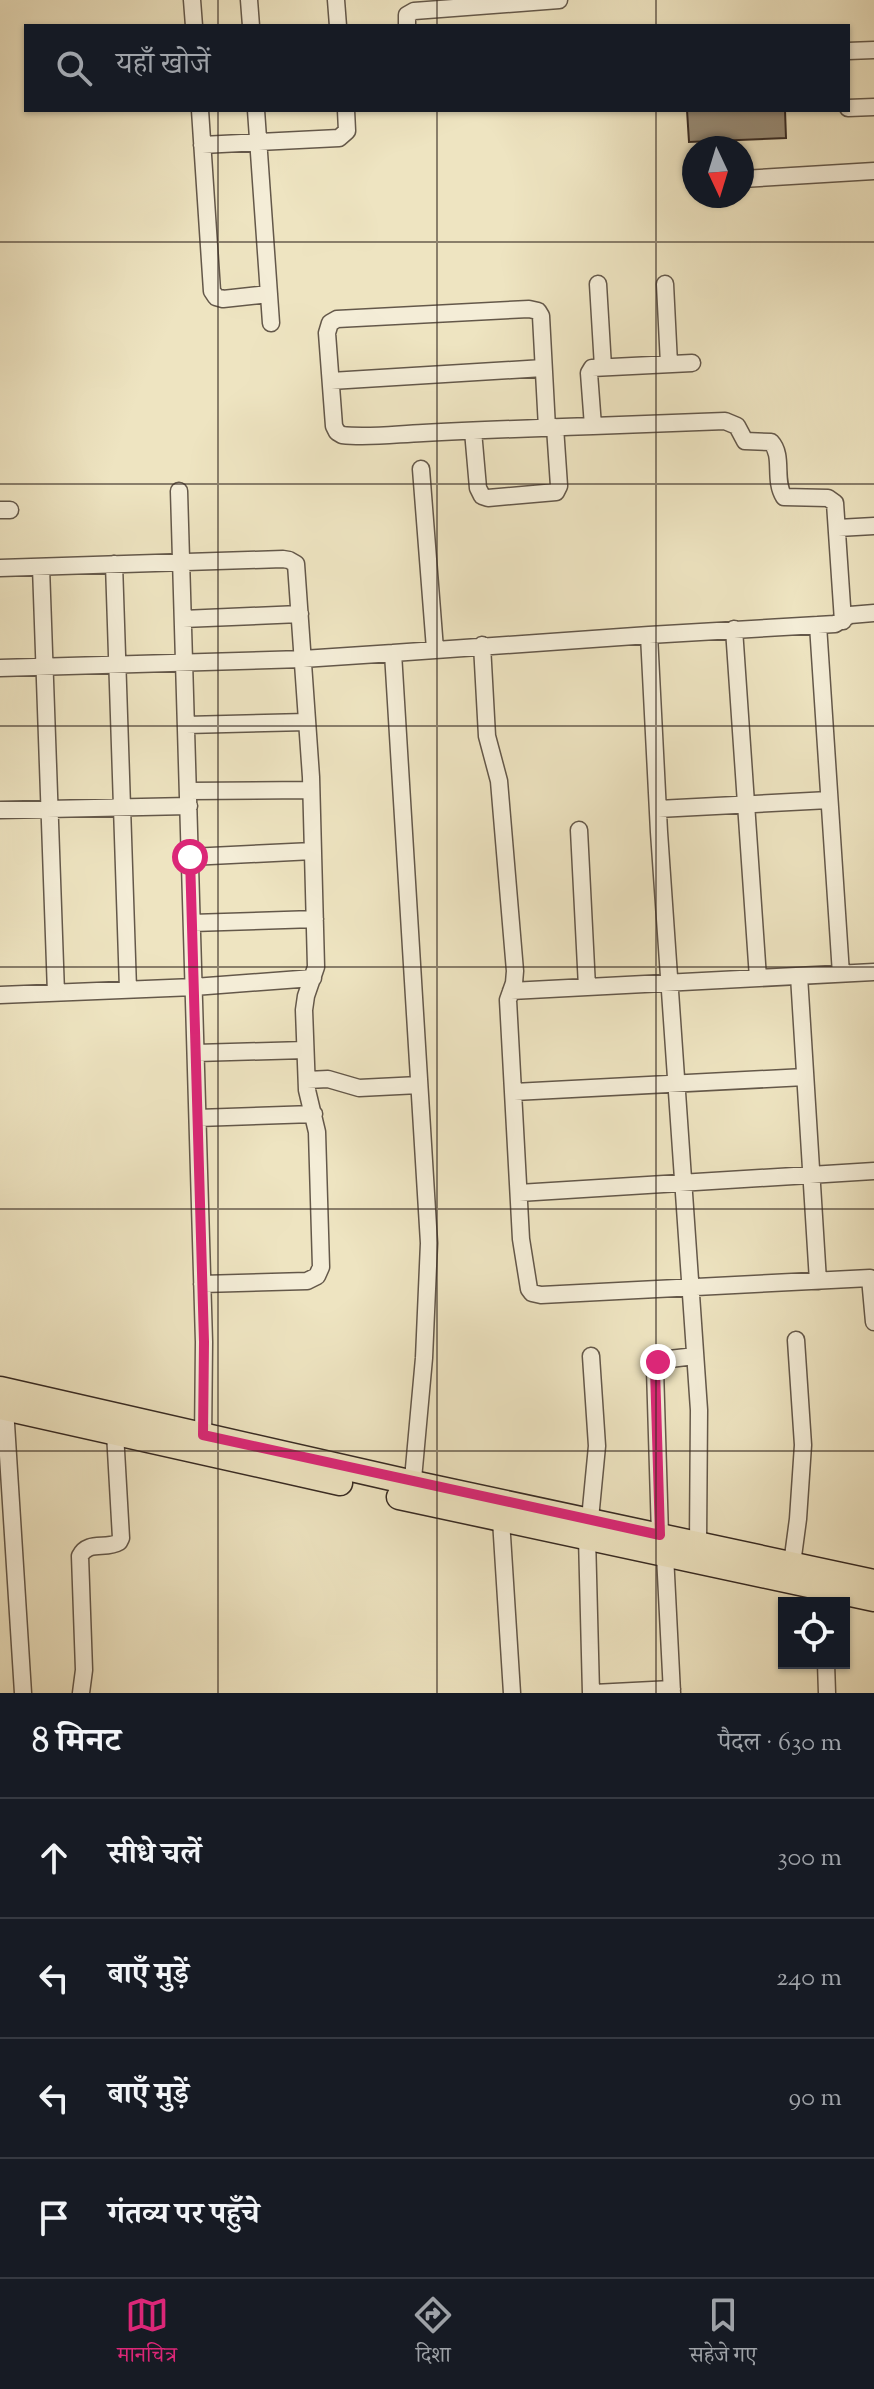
<!DOCTYPE html>
<html lang="hi">
<meta charset="utf-8">
<style>
:root{--surface:#171b24;--page:#242831;--text:#f1f3f6;--muted:#9ea1a6;--line:#363941;--accent:#db2777}
body{margin:0;font-family:"Sorts Mill Goudy","Noto Serif Devanagari",serif;background:var(--page);color:var(--text)}
.controls{position:absolute;right:24px;bottom:24px;display:grid;overflow:hidden;border-radius:0px;box-shadow:0 2px 6px #0004}
.controls button{width:72px;height:72px;display:grid;place-items:center;padding:0;border:0;border-bottom:2px solid var(--line);background:var(--surface);color:var(--text);font:40px sans-serif}
.compass{position:absolute;left:682px;top:136px;width:72px;height:72px;border-radius:50%;background:var(--surface);box-shadow:0 2px 6px #0004;rotate:176deg}
.stop{position:absolute;width:24px;height:24px;margin:-18px;border:6px solid #db2777;border-radius:50%;background:#fff}
.stop.end{background:#db2777;border-color:#fff;box-shadow:0 2px 8px #0008}
.list{margin:0;padding:0;list-style:none}
h2{display:flex;justify-content:space-between;align-items:center;height:104px;margin:0;padding:0 32px;font-size:34px}
h2 small{font-size:26px;font-weight:400;color:var(--muted)}
.list li{display:grid;grid-template-columns:52px 1fr auto;gap:24px;align-items:center;box-sizing:border-box;height:120px;padding:0 32px;border-top:2px solid var(--line)}
.list b{display:block;font-size:30px;white-space:nowrap}
.list em{font-size:26px;font-style:normal;color:var(--muted)}
.icon{flex:none;width:44px;height:44px;fill:none;stroke:currentColor;stroke-width:2;stroke-linecap:round;stroke-linejoin:round}
.map{position:relative;flex:none;width:874px;height:1693px;overflow:hidden}
.search{position:absolute;background:var(--surface);box-shadow:0 2px 6px #0004;left:24px;right:24px;top:24px;height:88px;display:flex;align-items:center;gap:20px;box-sizing:border-box;padding:0 28px;border-radius:0px;color:var(--muted);font-size:30px}
.sheet{height:584px;background:var(--surface)}
nav{display:flex;justify-content:space-around;align-items:center;box-sizing:border-box;height:112px;border-top:2px solid var(--line);background:var(--surface);font-size:22px;color:var(--muted)}
nav a{display:grid;justify-items:center;gap:4px}
nav .on{color:var(--accent)}
.map>svg:first-child{display:block}
</style>
<div class="map">
<svg width="874" height="1693" viewBox="0 0 874 1693">
<rect width="100%" height="100%" fill="#eee4c1"/>
<filter id="stains"><feTurbulence type="fractalNoise" baseFrequency=".0025" numOctaves="4"/><feColorMatrix values="0 0 0 0 .2 0 0 0 0 .09 0 0 0 0 .02 0 0 0 .5 -.17"/></filter>
<radialGradient id="worn" r=".72"><stop offset=".6" stop-color="#630" stop-opacity="0"/><stop offset="1" stop-color="#630" stop-opacity=".3"/></radialGradient>
<!-- building -->
<path fill="#968a75" stroke="#362922" stroke-width="2" d="M 687,110 L 785,110 L 786,138 L 689,142 Z"/>
<g fill="none" stroke-linecap="round" stroke-linejoin="round">
<!-- street casing -->
<g stroke="#64584a" stroke-width="19">
<path id="street" d="M 192,0 L 194,26
M 249,0 L 251,26
M 336,0 L 338,26
M 407,26 L 407,15 L 414,11 L 559,0
M 848,51 L 874,50
M 848,108 L 874,107
M 200,110 L 212,291 L 216,297 L 223,299 L 269,294
M 256,110 L 271,323
M 202,145 L 339,138 L 347,131 L 346,110
M 742,179 L 874,171
M 598,284 L 603,367
M 665,284 L 669,364
M 331,381 L 543,368
M 593,426 L 589,373 L 592,368 L 692,363
M 547,428 L 541,316 L 538,311 L 529,309 L 337,319 L 330,323 L 327,333 L 334,426 L 337,432 L 342,435 C 368,438 397,434 423,433 C 480,430 536,428 593,426 L 725,421 L 737,426 L 745,441 L 771,442 C 784,456 773,480 784,497 L 828,498 L 835,503 L 843,621
M 473,431 L 478,488 L 482,496 L 488,498 L 556,492 L 559,486 L 555,427
M 421,469 L 435,649
M 179,491 L 204,1342 L 203,1443
M 0,510 L 10,510
M 838,528 L 874,526
M 114,564 L 128,989
M 41,567 L 56,993
M 0,568 L 283,559 L 289,560 L 296,564 L 311,777 L 316,967 L 306,996 L 304,1010 L 307,1090 L 317,1132 L 321,1267 L 317,1276 L 307,1281 L 202,1284
M 183,619 L 300,614
M 818,625 L 841,974
M 734,629 L 758,978
M 649,635 L 835,624 L 850,615 L 874,613
M 482,645 L 487,736 L 499,781 L 515,971 L 514,983 L 508,1000 L 521,1239 L 529,1289 L 532,1293 L 541,1295 L 870,1278 L 874,1322
M 0,668 L 303,659 L 393,653
M 186,725 L 307,722
M 188,791 L 311,790
M 658,809 L 829,800
M 0,810 L 189,806
M 579,830 L 587,987
M 190,857 L 313,851
M 192,923 L 315,919
M 799,976 L 818,1281
M 511,991 L 874,972
M 0,995 L 194,987 L 313,978
M 196,1053 L 305,1050
M 307,1080 L 328,1079 L 359,1088 L 419,1085
M 514,1092 L 805,1077
M 198,1118 L 314,1114
M 519,1193 L 874,1171
M 5,1408 L 23,1693
M 412,1490 L 424,1358 L 429,1243 L 393,653 L 649,635 L 659,832 L 699,1410 L 698,1544
M 590,1519 L 597,1446 L 591,1356
M 501,1520 L 512,1693
M 660,1535 L 655,1369 L 661,1360 L 695,1356
M 587,1537 L 591,1693
M 665,1555 L 672,1693
M 792,1564 L 798,1519 L 803,1445 L 796,1340
M 826,1663 L 827,1693
M 81,1693 L 84,1670 L 80,1556 C 88,1540 106,1550 119,1542 L 121,1538 L 115,1433
M 594,1693 L 672,1689"/>
</g>
<!-- primary casing -->
<g stroke="#362922" stroke-width="27">
<path id="primary" d="M 0,1389 L 413,1483 L 874,1582
M 0,1407 L 340,1483
M 399,1497 L 874,1599"/>
</g>
<!-- street -->
<use href="#street" stroke="#f4edd7" stroke-width="16"/>
<!-- primary -->
<use href="#primary" stroke="#eee4c1" stroke-width="24"/>
</g>
<g fill="none" stroke-linecap="round" stroke-linejoin="round">
<!-- route -->
<path stroke="#db2777" stroke-width="10" d="M 190,857 L 204,1342 L 203,1435 L 660,1535 L 655,1369 L 658,1362"/>
</g>
<!-- grid -->
<path fill="none" stroke="#362922" stroke-width="2" stroke-opacity="0.55" d="M 218,0 L 218,26M 437,0 L 437,26M 656,0 L 656,26M 218,110 L 218,1693M 437,110 L 437,1693M 656,110 L 656,1693M 0,242 L 874,242M 0,484 L 874,484M 0,726 L 874,726M 0,967 L 874,967M 0,1209 L 874,1209M 0,1451 L 874,1451"/>
<rect width="100%" height="100%" filter="url(#stains)"/>
<rect width="100%" height="100%" fill="url(#worn)"/>
</svg>
<div class="controls">
<button><svg class="icon" aria-label="locate" viewBox="0 0 24 24"><circle cx="12" cy="12" r="6"/><path d="M12 2v4M12 18v4M2 12h4M18 12h4"/></svg></button>
</div>
<svg class="compass" viewBox="-18 -18 36 36"><path d="M0-13l5 13h-10z" fill="#e53935"/><path d="M0 13l5-13h-10z" fill="#9ea1a6"/></svg>
<div class="stop" style="left:190px;top:857px"></div>
<div class="stop end" style="left:658px;top:1362px"></div>
<div class="search"><svg class="icon" aria-label="search" viewBox="0 0 24 24"><circle cx="10" cy="10" r="6"/><path d="M15 15l6 6"/></svg>यहाँ खोजें</div>
</div>
<section class="sheet">
<h2>8 मिनट<small>पैदल · 630 m</small></h2>
<ul class="list">
<li><svg class="icon" aria-label="ahead" viewBox="0 0 24 24"><path d="M12 20V5M6 11l6-6 6 6"/></svg><div><b>सीधे चलें</b></div><em>300 m</em></li>
<li><svg class="icon" aria-label="left" viewBox="0 0 24 24"><path d="M17 20v-9H6M10 6l-5 5 5 5"/></svg><div><b>बाएँ मुड़ें</b></div><em>240 m</em></li>
<li><svg class="icon" aria-label="left" viewBox="0 0 24 24"><path d="M17 20v-9H6M10 6l-5 5 5 5"/></svg><div><b>बाएँ मुड़ें</b></div><em>90 m</em></li>
<li><svg class="icon" aria-label="arrive" viewBox="0 0 24 24"><path d="M6 21V4h12l-3 4 3 4H6"/></svg><div><b>गंतव्य पर पहुँचे</b></div></li>
</ul>
</section>
<nav>
<a class="on"><svg class="icon" aria-label="map" viewBox="0 0 24 24"><path d="M3 6l6-2 6 2 6-2v14l-6 2-6-2-6 2zM9 4v14M15 6v14"/></svg>मानचित्र</a>
<a><svg class="icon" aria-label="directions" viewBox="0 0 24 24"><path d="M12 3l9 9-9 9-9-9zM9 14v-3h6M13 9l2 2-2 2"/></svg>दिशा</a>
<a><svg class="icon" aria-label="saved" viewBox="0 0 24 24"><path d="M7 4h10v16l-5-4-5 4z"/></svg>सहेजे गए</a>
</nav>
